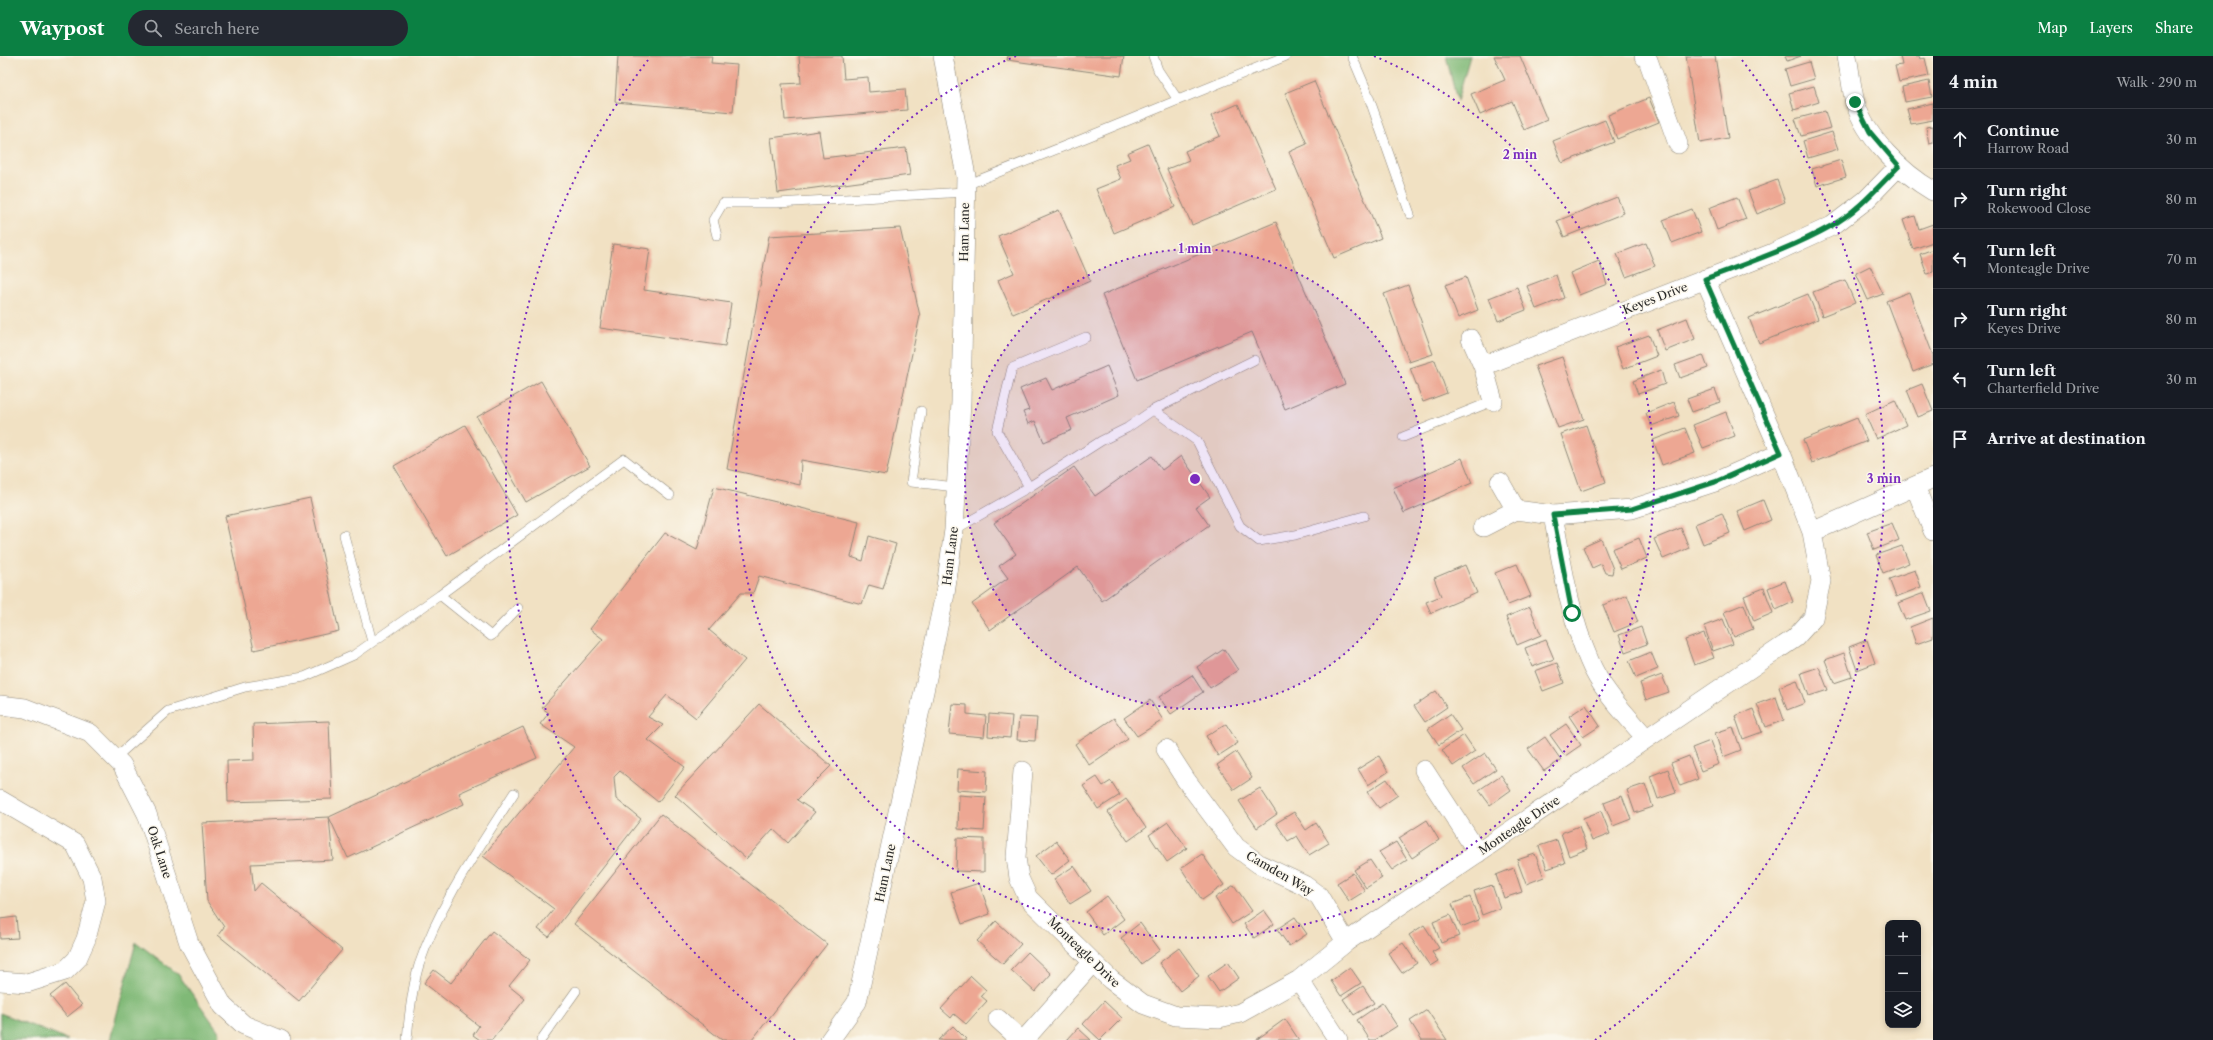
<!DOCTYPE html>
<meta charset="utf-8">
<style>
:root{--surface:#171b24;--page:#242831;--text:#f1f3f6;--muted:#9ea1a6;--line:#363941;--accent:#0b8043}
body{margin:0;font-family:"Libre Caslon Text",serif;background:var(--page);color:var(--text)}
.controls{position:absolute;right:12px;bottom:12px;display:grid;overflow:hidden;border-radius:8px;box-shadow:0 2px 6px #0003}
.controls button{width:36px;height:36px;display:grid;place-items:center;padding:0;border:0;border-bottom:1px solid var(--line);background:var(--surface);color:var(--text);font:20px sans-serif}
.stop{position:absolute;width:12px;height:12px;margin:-9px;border:3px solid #0b8043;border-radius:50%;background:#fff}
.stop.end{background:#0b8043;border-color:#fff;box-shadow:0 1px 4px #0008}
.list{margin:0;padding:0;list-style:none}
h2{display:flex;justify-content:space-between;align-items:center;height:52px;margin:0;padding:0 16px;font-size:17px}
h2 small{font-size:13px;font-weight:400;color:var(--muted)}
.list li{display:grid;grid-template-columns:26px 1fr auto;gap:12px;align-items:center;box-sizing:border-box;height:60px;padding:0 16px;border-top:1px solid var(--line)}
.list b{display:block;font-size:15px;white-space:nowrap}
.list p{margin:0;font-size:13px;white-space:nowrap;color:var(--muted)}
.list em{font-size:13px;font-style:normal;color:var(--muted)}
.icon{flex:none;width:22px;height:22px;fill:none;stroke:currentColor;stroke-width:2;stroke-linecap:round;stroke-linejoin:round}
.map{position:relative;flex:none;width:1933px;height:984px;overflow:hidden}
header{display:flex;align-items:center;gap:24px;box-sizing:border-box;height:56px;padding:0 20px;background:var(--accent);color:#fff}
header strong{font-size:19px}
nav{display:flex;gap:22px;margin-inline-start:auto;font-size:14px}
.search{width:280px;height:36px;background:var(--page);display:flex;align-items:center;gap:10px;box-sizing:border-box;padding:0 14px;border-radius:22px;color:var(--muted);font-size:15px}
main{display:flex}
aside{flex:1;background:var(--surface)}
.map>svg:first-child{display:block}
</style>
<header>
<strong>Waypost</strong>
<div class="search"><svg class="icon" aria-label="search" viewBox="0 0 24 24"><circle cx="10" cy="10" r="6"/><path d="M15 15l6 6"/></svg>Search here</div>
<nav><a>Map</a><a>Layers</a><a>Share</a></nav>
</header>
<main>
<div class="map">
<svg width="1933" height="984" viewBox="0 0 1933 984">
<rect width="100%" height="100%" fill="#fbf7ec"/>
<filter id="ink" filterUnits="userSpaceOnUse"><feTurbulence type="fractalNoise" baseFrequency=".025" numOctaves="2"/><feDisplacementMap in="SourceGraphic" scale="8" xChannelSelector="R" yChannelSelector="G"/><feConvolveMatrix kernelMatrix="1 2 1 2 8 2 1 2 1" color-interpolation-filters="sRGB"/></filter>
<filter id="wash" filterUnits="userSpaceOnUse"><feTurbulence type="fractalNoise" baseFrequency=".012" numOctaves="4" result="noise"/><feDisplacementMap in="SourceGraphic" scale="16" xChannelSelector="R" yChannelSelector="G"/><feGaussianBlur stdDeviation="0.9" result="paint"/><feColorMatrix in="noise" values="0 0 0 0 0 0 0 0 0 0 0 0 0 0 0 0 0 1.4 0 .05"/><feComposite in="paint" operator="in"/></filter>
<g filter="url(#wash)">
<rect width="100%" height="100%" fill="#f1e1c3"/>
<!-- forest -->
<path fill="#80b977" stroke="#567251" d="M 1446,0 L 1470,0 L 1457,45 Z
M 136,886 L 178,918 L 220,977 L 218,984 L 110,984 Z
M 0,957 L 68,984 L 0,984 Z"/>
<g id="blocks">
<!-- building -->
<path fill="#eda793" d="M 618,0 L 712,0 L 711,7 L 737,9 L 733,56 L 615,46 Z
M 799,0 L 842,0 L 844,23 L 868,21 L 869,36 L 905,33 L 907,54 L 785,64 L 782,28 L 801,27 Z
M 1008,0 L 1124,0 L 1121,20 L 1007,4 Z
M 1494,0 L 1520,0 L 1547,64 L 1524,74 L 1512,45 L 1480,59 L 1471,38 L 1505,24 Z
M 1686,0 L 1715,0 L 1728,82 L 1700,87 Z
M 1785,0 L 1801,0 L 1787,5 Z
M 1900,0 L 1919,0 L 1920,3 L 1925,2 L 1929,20 L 1899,26 L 1895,10 L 1902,9 Z
M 1809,6 L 1814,23 L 1790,30 L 1785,13 Z
M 1314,25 L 1381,182 L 1334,202 L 1289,96 L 1307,88 L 1285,37 Z
M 1929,25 L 1932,41 L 1905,46 L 1902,31 Z
M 1814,30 L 1819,46 L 1794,54 L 1789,37 Z
M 1649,42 L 1659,66 L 1617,83 L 1608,59 Z
M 1933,47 L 1933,64 L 1911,68 L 1907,53 Z
M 1238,48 L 1276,133 L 1192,169 L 1167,113 L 1189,104 L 1185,95 L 1220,80 L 1211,60 Z
M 1825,55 L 1830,72 L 1801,80 L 1795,63 Z
M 1605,64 L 1614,86 L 1562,107 L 1553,85 Z
M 1933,70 L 1933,87 L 1929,88 L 1926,71 Z
M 819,75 L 823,102 L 906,92 L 910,119 L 778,137 L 771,82 Z
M 1832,76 L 1838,93 L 1808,102 L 1803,85 Z
M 1148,88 L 1175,151 L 1114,177 L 1096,133 L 1121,123 L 1115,109 L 1130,103 L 1127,97 Z
M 1841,104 L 1846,121 L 1817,130 L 1812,113 Z
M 1777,124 L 1785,146 L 1757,158 L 1748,135 Z
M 1617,141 L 1624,157 L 1564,181 L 1557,165 Z
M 1737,141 L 1746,163 L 1717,174 L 1709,152 Z
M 1692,153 L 1701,176 L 1672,187 L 1663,164 Z
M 1059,154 L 1090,225 L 1013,258 L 998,224 L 1014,217 L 998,180 Z
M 1915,160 L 1919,173 L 1933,168 L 1933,186 L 1913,193 L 1903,164 Z
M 1276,166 L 1345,328 L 1285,353 L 1252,276 L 1137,324 L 1102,239 Z
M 900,172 L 920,260 L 886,419 L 801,404 L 800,429 L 727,413 L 769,180 Z
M 1646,187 L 1655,210 L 1626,221 L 1617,198 Z
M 613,188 L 650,193 L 644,234 L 731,247 L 725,290 L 600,272 Z
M 1933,193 L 1933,216 L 1927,218 L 1920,198 Z
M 1599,205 L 1607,228 L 1579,239 L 1570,217 Z
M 1870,210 L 1883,238 L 1868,244 L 1856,217 Z
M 1556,219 L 1564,242 L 1536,253 L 1527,230 Z
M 1466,221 L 1478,254 L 1458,262 L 1445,229 Z
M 1845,224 L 1855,247 L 1822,260 L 1813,236 Z
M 1408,229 L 1433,298 L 1409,306 L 1384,238 Z
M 1517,231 L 1526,254 L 1498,265 L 1489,242 Z
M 1909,236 L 1933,299 L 1933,308 L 1913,316 L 1886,245 Z
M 1808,238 L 1818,263 L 1759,287 L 1749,262 Z
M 1687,262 L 1695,283 L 1665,295 L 1657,274 Z
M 1649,279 L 1657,300 L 1623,313 L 1615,291 Z
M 1703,299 L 1708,312 L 1680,322 L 1675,309 Z
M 1562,301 L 1584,363 L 1558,372 L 1535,310 Z
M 1435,304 L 1447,337 L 1423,346 L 1410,312 Z
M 1107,310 L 1119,339 L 1067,362 L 1072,374 L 1044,386 L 1035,365 L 1028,368 L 1023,356 L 1029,354 L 1020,333 L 1046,322 L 1052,334 Z
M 1661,314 L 1665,328 L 1638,338 L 1633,325 Z
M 541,325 L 590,410 L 526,446 L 477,361 Z
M 1922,328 L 1933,355 L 1918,361 L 1907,334 Z
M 1715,333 L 1720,346 L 1692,356 L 1687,343 Z
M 1895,344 L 1906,369 L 1876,383 L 1865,358 Z
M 1674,346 L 1679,360 L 1651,370 L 1646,357 Z
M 1726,356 L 1735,380 L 1703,392 L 1693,369 Z
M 1857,362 L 1867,385 L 1812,407 L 1803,384 Z
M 465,369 L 517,459 L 447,500 L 394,410 Z
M 1586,369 L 1606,426 L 1581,435 L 1561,378 Z
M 1685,372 L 1695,397 L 1662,409 L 1653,384 Z
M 1152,400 L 1162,414 L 1181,400 L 1210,441 L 1196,451 L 1209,469 L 1102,545 L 1078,511 L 990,574 L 972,548 L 1008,522 L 999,510 L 1016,498 L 994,467 L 1074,411 L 1095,440 Z
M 1462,402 L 1472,427 L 1404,457 L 1393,432 Z
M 714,431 L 859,466 L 851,501 L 863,505 L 869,480 L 896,488 L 883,533 L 869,529 L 862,548 L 759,520 L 753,537 L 741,537 L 709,574 L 745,604 L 696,662 L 667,639 L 648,661 L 663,669 L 648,684 L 685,711 L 658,746 L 620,715 L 614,721 L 616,743 L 641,763 L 549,881 L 538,873 L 554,853 L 483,800 L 574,691 L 540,668 L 549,657 L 542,652 L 603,583 L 590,573 L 665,477 L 697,494 Z
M 310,442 L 339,575 L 254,594 L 225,460 Z
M 1763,444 L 1771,464 L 1745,475 L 1737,455 Z
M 1722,457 L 1730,477 L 1703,488 L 1695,468 Z
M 1892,467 L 1899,484 L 1874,494 L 1867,476 Z
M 1681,472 L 1689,492 L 1663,503 L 1654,483 Z
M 1639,482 L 1647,502 L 1621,513 L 1612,493 Z
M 1601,483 L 1613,513 L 1612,518 L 1605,517 L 1601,508 L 1592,512 L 1583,491 Z
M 1902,490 L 1909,507 L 1883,517 L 1876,499 Z
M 1517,508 L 1531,540 L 1508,549 L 1495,517 Z
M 1465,509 L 1477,537 L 1431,557 L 1426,546 L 1441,540 L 1434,522 Z
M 1915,514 L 1921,531 L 1896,541 L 1889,523 Z
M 1785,525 L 1793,546 L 1776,554 L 1768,532 Z
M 1764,532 L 1773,557 L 1754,565 L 1744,540 Z
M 1924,537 L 1931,555 L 1905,564 L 1898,547 Z
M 1627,539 L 1638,566 L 1614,576 L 1603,549 Z
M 1744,548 L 1753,573 L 1734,581 L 1724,556 Z
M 1530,551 L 1541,579 L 1517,589 L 1506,561 Z
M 1933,562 L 1933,582 L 1916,588 L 1910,571 Z
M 1723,563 L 1733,588 L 1713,595 L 1704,570 Z
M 1641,571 L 1647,588 L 1625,596 L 1619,579 Z
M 1704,577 L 1714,602 L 1694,609 L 1685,584 Z
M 1546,584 L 1554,603 L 1532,611 L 1525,592 Z
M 1867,584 L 1875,607 L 1857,614 L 1849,591 Z
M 1224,593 L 1238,614 L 1210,632 L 1197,611 Z
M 1651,596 L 1658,613 L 1636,622 L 1629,605 Z
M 1844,597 L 1852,621 L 1834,627 L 1825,604 Z
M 1557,607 L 1564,627 L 1543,635 L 1535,615 Z
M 1819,611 L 1828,634 L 1809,640 L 1801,617 Z
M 1192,619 L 1203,636 L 1171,658 L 1159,641 Z
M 1662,619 L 1669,636 L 1646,644 L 1640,627 Z
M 1797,624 L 1805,647 L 1787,654 L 1779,631 Z
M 1436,635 L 1447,651 L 1425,666 L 1414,650 Z
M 1776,641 L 1784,664 L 1766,671 L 1757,648 Z
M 1150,644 L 1163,664 L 1137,680 L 1124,662 Z
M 759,648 L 831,710 L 797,744 L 815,756 L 788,787 L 773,773 L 746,803 L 675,739 Z
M 952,648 L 967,649 L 967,658 L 986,660 L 984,681 L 949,678 Z
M 1586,649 L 1600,670 L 1583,681 L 1569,660 Z
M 1753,653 L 1762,676 L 1743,683 L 1735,660 Z
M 989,658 L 1012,660 L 1010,682 L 988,680 Z
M 1450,658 L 1461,674 L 1439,689 L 1428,673 Z
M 1019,661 L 1037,662 L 1035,685 L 1017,684 Z
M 1114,662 L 1128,683 L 1089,709 L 1075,688 Z
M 329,665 L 332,743 L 228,746 L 227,705 L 254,704 L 253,668 Z
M 1226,668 L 1238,687 L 1218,700 L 1206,680 Z
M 1566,668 L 1581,689 L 1565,700 L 1550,679 Z
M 523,671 L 537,702 L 459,737 L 464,748 L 348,802 L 329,761 Z
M 1733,671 L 1741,694 L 1723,701 L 1715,677 Z
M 1464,679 L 1475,695 L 1453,710 L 1442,694 Z
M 1545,681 L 1561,704 L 1544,715 L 1528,693 Z
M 1710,685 L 1719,708 L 1701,715 L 1692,692 Z
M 1236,696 L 1252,722 L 1234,734 L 1217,709 Z
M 1485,697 L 1496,713 L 1474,728 L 1463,712 Z
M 1379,700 L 1388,716 L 1368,729 L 1358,713 Z
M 1689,700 L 1698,723 L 1680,730 L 1671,707 Z
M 958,713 L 987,715 L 986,736 L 957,734 Z
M 1668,713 L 1676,737 L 1658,743 L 1650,720 Z
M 1501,719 L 1511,734 L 1490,749 L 1479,734 Z
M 1097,721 L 1103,730 L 1111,725 L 1120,739 L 1098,753 L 1083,730 Z
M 1387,723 L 1398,739 L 1379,752 L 1367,736 Z
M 1645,728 L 1653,751 L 1635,757 L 1627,734 Z
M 1260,732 L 1277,758 L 1257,772 L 1239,745 Z
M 959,739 L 986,741 L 984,775 L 958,773 Z
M 1622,740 L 1631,763 L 1613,770 L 1604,747 Z
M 1126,743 L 1146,772 L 1128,785 L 1108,756 Z
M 1601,755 L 1610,778 L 1592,785 L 1583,762 Z
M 1294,756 L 1306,774 L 1316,767 L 1329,787 L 1309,799 L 1297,780 L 1288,785 L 1276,767 Z
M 661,758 L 827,888 L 752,984 L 722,984 L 574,868 Z
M 329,761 L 333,804 L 251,808 L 254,835 L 261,827 L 342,894 L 299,945 L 218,879 L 224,871 L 207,845 L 202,767 Z
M 1427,764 L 1439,784 L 1412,802 L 1399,782 Z
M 1168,766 L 1187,792 L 1167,806 L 1149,779 Z
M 1579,770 L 1587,793 L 1569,800 L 1561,777 Z
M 957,782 L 984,783 L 984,816 L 956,815 Z
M 1557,784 L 1565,807 L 1547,813 L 1539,790 Z
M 1056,785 L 1070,804 L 1051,819 L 1036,800 Z
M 1396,786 L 1407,804 L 1392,814 L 1379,796 Z
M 1202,798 L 1224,829 L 1202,844 L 1181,812 Z
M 1535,798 L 1544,821 L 1526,828 L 1517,804 Z
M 1370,804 L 1382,822 L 1366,832 L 1354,814 Z
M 1074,810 L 1091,835 L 1070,848 L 1054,823 Z
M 1514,812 L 1522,836 L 1504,842 L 1496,819 Z
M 1353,817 L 1365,835 L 1349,845 L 1337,827 Z
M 979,827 L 990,858 L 962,868 L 951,836 Z
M 1234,829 L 1252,855 L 1232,868 L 1215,842 Z
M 1492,829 L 1500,852 L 1482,859 L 1474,835 Z
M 1107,840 L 1124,863 L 1103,879 L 1086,856 Z
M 1470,841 L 1479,864 L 1461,871 L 1452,848 Z
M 1264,854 L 1274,868 L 1254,882 L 1244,868 Z
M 1450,859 L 1459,880 L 1441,887 L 1433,866 Z
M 16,861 L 18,882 L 0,883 L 0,863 Z
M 1295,861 L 1307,878 L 1289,890 L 1277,873 Z
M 996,865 L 1021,888 L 1003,908 L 977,885 Z
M 1140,867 L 1160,894 L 1141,908 L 1121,882 Z
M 1424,869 L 1439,892 L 1432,896 L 1438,905 L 1430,910 L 1409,879 Z
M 492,875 L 530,904 L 509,930 L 525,943 L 492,984 L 480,984 L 473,979 L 479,970 L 424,927 L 434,914 L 451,927 Z
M 1403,887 L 1417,907 L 1402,917 L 1388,897 Z
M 1179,892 L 1199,920 L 1180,935 L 1159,907 Z
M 1028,896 L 1051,918 L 1035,936 L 1011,914 Z
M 1228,906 L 1239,922 L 1219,936 L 1208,920 Z
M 1350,911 L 1361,927 L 1341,940 L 1331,925 Z
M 971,920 L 986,934 L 981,940 L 987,945 L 966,968 L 954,958 L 951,962 L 941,953 Z
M 65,928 L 82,949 L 67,961 L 50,940 Z
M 1363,930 L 1374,947 L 1354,959 L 1343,943 Z
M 1104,945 L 1122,962 L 1100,984 L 1083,968 Z
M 1382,947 L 1397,970 L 1375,984 L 1370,984 L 1357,964 Z
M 1427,954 L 1447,984 L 1422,984 L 1410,965 Z
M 1285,963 L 1299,984 L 1256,984 Z
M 953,970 L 967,984 L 938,984 Z
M 1078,972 L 1091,984 L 1067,984 Z"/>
</g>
</g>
<g filter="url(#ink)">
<use href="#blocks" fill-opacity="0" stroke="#8e8677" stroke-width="1"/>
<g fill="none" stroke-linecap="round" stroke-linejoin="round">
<!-- lane casing -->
<g stroke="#8e8677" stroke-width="10">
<path id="lane" d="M 1153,0 L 1158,14 L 1178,44
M 1352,0 L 1366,33 L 1410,158
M 966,129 L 1085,82 L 1286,0
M 717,180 L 713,164 L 723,147 L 777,147 L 965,136
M 1153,354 L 1197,385 L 1240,470 L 1259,485 L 1295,479 L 1364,460
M 921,355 L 911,426 L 956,431
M 1403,381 L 1493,345
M 1029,431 L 997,375 L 1012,312 L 1086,281
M 954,474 L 1029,431 L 1101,385 L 1127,372 L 1153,354 L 1254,304
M 344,479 L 372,586
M 440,539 L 491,580 L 518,552
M 115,702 L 168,655 L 245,631 L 304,621 L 354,599 L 440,539 L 624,403 L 670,439
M 407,984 C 409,960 412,932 419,909 C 440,847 479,792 514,737
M 541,984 L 576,935"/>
</g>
<!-- street casing -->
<g stroke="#8e8677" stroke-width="20">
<path id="street" d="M 1644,0 L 1648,4 L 1678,88
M 1847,0 C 1850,15 1851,31 1855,46 C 1865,81 1902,117 1933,135
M 1471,283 L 1483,310 L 1493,345
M 1483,310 L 1773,197 L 1832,170 L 1866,144 L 1899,110
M 1500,426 L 1516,454
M 1915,430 L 1933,475
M 1553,459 C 1562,508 1569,558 1589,604 C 1601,634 1626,659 1646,682
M 1483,471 L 1516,454 L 1553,459 L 1632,453 L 1715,426 L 1781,397
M 1812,476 L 1933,422
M 0,649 L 25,652 L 90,677 L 122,709 L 147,758 L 189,887 L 223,950 L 244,969 L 281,984
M 1166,693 L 1186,724 L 1236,791 L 1259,808 L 1304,829 L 1319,840 L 1346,886
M 1424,714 L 1478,797
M 1023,715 L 1016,801 L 1019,822 L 1028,842 L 1111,924 L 1143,948 L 1176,960 L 1219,962 L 1240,957 L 1299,924 L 1346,886 L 1795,582 L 1813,562 L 1821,525 L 1812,476 L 1781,397 L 1705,223
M 0,744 L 75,788 L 92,822 L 96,845 L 86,883 L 77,903 L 65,915 L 27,927 L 0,925
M 1299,924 L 1338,984
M 998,963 L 1021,984
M 830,984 L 857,946 L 945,538 L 954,474 L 961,346 L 966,120 L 943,0
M 1024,984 L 1093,906"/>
</g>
<!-- lane -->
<use href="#lane" stroke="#fff" stroke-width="9"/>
<!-- street -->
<use href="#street" stroke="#fff" stroke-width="19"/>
</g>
</g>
<g fill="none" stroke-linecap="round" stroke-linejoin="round" filter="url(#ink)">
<!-- route -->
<path stroke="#0b8043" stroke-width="5" d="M 1572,557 L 1553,459 L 1632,453 L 1715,426 L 1781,397 L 1705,223 C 1747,207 1792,192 1831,170 C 1858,155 1878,131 1899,110 L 1870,76 L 1855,46"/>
</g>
<!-- distance rings -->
<circle cx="1195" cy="423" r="230" fill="#7b2cbf" fill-opacity=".12"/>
<g fill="none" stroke="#7b2cbf" stroke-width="2" stroke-dasharray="2 4">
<circle cx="1195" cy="423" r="230"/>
<path d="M1374 0A459 459 0 1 1 1016 0"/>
<path d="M795 984A689 689 0 0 1 648 4M1742 4A689 689 0 0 1 1595 984"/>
</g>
<g text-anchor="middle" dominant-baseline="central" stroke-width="3" stroke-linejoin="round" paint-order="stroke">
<!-- street labels -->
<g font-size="12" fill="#2b2b2b" stroke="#fbf7ec">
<text transform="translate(964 176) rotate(-89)">Ham Lane</text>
<text transform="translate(1655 242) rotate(-21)">Keyes Drive</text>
<text transform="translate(950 500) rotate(-83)">Ham Lane</text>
<text transform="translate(1519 769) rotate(-34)">Monteagle Drive</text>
<text transform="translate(160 796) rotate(72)">Oak Lane</text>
<text transform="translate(885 817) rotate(-78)">Ham Lane</text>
<text transform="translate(1280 817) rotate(30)">Camden Way</text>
<text transform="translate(1084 896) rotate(44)">Monteagle Drive</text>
</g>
</g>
<circle cx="1195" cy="423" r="6" fill="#7b2cbf" stroke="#fbf7ec" stroke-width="2"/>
<g font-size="12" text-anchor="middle" font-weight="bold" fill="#7b2cbf" stroke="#fbf7ec" stroke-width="3" stroke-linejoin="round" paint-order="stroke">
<text x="1520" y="103">2 min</text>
<text x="1195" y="197">1 min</text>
<text x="1884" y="427">3 min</text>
</g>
</svg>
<div class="controls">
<button>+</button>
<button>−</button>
<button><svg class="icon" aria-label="layers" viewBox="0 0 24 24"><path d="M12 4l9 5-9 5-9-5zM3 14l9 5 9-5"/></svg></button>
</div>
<div class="stop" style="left:1572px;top:557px"></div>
<div class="stop end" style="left:1855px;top:46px"></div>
</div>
<aside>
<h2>4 min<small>Walk · 290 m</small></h2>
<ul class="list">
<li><svg class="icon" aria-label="ahead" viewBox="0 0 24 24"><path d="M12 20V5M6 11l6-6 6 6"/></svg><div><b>Continue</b><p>Harrow Road</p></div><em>30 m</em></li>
<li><svg class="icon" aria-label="right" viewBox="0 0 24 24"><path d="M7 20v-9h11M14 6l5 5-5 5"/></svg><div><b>Turn right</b><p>Rokewood Close</p></div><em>80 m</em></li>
<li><svg class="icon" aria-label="left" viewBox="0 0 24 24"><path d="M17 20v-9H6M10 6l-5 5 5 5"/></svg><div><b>Turn left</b><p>Monteagle Drive</p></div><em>70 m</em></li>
<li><svg class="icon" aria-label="right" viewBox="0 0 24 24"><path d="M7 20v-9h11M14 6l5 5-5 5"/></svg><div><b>Turn right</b><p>Keyes Drive</p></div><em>80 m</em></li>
<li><svg class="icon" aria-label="left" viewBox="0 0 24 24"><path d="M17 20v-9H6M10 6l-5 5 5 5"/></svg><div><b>Turn left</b><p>Charterfield Drive</p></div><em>30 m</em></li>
<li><svg class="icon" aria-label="arrive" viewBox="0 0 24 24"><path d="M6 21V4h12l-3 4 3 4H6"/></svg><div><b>Arrive at destination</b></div></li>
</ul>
</aside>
</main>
